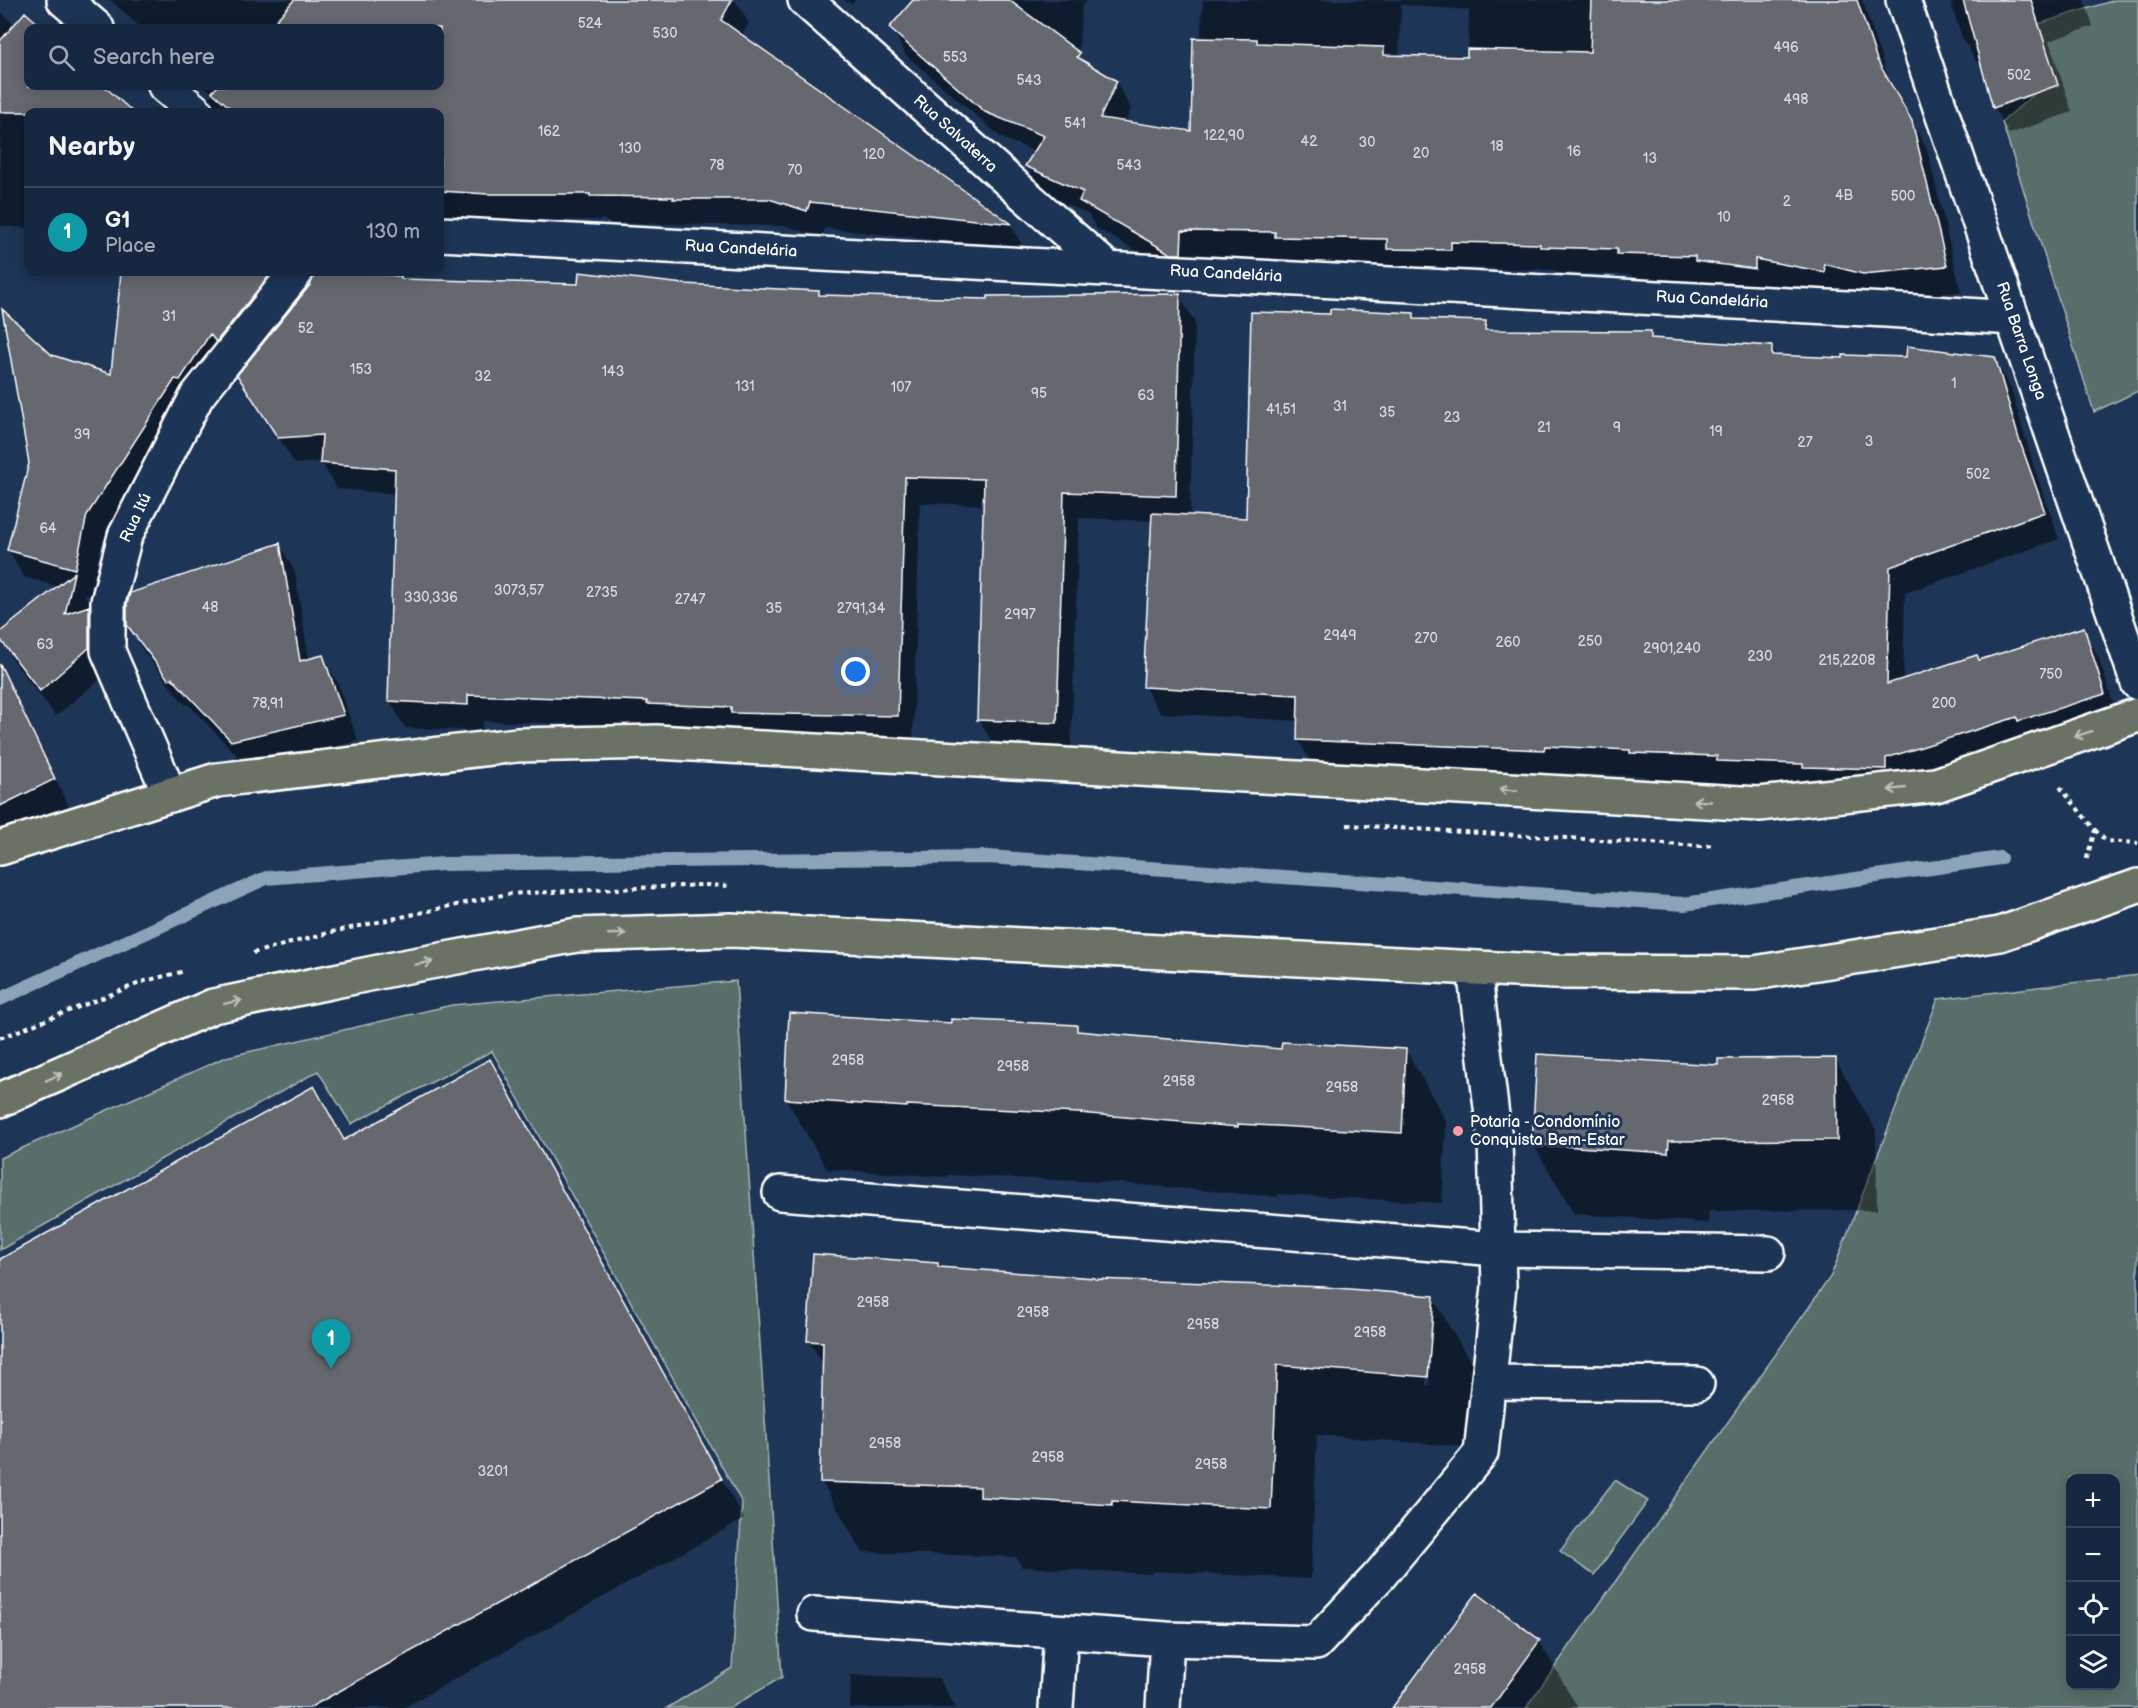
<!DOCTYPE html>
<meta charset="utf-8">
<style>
:root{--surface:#162841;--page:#1f3048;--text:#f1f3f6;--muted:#9ea6b1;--line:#35445a;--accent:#8c9099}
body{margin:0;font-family:"Balsamiq Sans",sans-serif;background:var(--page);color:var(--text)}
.controls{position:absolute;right:18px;bottom:18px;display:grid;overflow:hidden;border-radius:12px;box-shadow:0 3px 15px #0003}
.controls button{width:54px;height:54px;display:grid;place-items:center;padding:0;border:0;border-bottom:2px solid var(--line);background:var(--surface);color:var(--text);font:30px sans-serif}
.you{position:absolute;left:856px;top:672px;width:21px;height:21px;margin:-15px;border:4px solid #fff;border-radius:50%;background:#1a73e8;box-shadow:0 0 0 9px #1a73e833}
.badge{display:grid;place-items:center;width:39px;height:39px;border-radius:50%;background:var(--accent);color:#fff;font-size:20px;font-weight:700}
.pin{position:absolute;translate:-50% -50px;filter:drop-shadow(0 2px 3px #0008)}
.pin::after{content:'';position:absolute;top:32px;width:21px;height:18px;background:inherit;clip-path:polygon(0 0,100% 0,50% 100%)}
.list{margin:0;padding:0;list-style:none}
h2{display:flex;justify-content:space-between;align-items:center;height:78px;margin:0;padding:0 24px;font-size:26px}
h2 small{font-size:20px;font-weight:400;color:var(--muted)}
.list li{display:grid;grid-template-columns:39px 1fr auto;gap:18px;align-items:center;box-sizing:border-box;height:90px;padding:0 24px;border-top:2px solid var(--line)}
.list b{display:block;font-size:22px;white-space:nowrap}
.list p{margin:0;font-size:20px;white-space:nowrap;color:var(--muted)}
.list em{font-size:20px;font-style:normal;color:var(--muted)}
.icon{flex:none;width:33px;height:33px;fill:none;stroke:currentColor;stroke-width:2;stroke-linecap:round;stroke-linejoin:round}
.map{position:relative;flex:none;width:2138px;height:1708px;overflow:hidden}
.search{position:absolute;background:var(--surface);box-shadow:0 3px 15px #0003;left:24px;top:24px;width:420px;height:66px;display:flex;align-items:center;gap:15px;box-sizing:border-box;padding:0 21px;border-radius:12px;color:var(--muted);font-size:22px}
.panel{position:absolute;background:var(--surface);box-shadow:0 3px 15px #0003;left:24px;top:108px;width:420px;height:168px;border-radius:12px}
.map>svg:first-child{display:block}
</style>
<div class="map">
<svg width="2138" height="1708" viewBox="0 0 2138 1708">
<rect width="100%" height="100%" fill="#1d3557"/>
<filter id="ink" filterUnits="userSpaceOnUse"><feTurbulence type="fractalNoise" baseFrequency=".0167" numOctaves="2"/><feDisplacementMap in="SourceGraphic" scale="12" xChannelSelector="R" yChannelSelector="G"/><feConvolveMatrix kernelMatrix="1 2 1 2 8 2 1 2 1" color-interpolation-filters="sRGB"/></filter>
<g filter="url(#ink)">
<!-- green -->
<path fill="#586e6a" stroke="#acb6b4" stroke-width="1.5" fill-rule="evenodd" d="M 2115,0 L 2138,0 L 2138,391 L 2094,412 L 2002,122 L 2048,82 L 2038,24 Z
M 2138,975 L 2138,1708 L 1526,1708 L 1831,1276 L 1938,999 ZM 2116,1478 L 2116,1686 L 2070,1686 L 2070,1478 Z
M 736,981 L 782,1677 L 730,1708 L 667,1708 L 732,1668 L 742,1503 L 492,1051 L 351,1124 L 318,1071 L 0,1250 L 0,1158 L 226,1057 L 452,1005 Z
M 1615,1480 L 1648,1501 L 1594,1575 L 1560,1551 Z"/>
<!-- shadow -->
<path fill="#0007" fill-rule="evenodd" d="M 110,0 L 735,0 L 749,23 L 741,37 L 1011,225 L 1025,250 L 825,228 L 822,237 L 785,226 L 607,223 L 605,220 L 505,220 L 440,217 L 440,112 L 216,112 L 215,108 L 209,97 L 213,93 L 204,86 L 440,86 L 440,28 L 141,28 Z
M 842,0 L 856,0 L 852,4 Z
M 915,0 L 1088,0 L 1082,6 L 1078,54 L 1083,62 L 1116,82 L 1131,109 L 1125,123 L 1193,133 L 1203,0 L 1862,0 L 1891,87 L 1927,149 L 1961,292 L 1879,300 L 1838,290 L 1839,298 L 1769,285 L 1770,295 L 1712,288 L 1709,282 L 1634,280 L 1630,275 L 1557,273 L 1555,270 L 1466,268 L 1466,276 L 1404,275 L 1398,266 L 1292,263 L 1289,259 L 1196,258 L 1187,280 L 1096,228 L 1088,214 L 1042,193 L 1027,166 L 1036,152 L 1002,138 L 906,55 L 891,28 ZM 1401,5 L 1469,10 L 1468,58 L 1399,57 Z
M 1950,0 L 2084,0 L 2093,26 L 2049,41 L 2072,112 L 2009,134 L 1994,107 L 1982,63 L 1978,64 L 1962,38 Z
M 0,11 L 15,26 L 25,14 L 41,28 L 28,28 L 28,86 L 102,86 L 135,112 L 28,112 L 28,228 L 0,226 Z
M 122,272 L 282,272 L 190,405 L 102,543 L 90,595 L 84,594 L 89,601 L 87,609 L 89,608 L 104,635 L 104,676 L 56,716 L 14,662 L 0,638 L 0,634 L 59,587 L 24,577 L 8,550 L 31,463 L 51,357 L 113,376 Z
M 316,272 L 337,272 L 436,281 L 579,285 L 684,285 L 818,293 L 821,297 L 990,300 L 1179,296 L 1195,322 L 1190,517 L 1247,520 L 1413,315 L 1416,321 L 1485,322 L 1490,332 L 1650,333 L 1654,340 L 1772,347 L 1777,357 L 1844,359 L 1994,359 L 2010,386 L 2034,467 L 2059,539 L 1905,593 L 1903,681 L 1979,662 L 2083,629 L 2098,656 L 2119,721 L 1900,795 L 1734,787 L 1731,783 L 1646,779 L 1644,776 L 1559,773 L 1559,776 L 1314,767 L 1298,740 L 1299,721 L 1160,713 L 1144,686 L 1153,521 L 1079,518 L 1071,749 L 994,746 L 979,719 L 984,505 L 920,503 L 913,742 L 662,727 L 483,721 L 482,731 L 405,728 L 390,701 L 396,494 L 337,489 L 321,462 L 295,464 L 239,376 L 312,284 Z
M 280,545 L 295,572 L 309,660 L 322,657 L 338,683 L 358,741 L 248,767 L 188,704 L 185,705 L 144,652 L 128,625 Z
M 17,703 L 32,730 L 69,807 L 28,826 L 0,835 L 0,706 Z
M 791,1014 L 953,1024 L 1076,1027 L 1080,1033 L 1283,1051 L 1406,1050 L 1446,1121 L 1442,1203 L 1278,1194 L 1278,1197 L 1120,1183 L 947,1175 L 947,1177 L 827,1169 L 786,1099 Z
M 1836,1060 L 1876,1130 L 1877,1210 L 1709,1211 L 1708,1223 L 1574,1214 L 1533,1144 L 1720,1067 Z
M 512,1100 L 744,1519 L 403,1708 L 0,1708 L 0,1261 L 344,1142 Z
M 937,1264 L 940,1269 L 1433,1298 L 1474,1368 L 1468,1447 L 1317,1435 L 1311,1579 L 1152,1571 L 1152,1574 L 1022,1567 L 1016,1557 L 862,1552 L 822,1482 L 824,1366 L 809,1341 ZM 1428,1362 L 1431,1362 L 1429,1385 L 1426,1385 Z
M 1539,1641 L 1578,1708 L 1407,1708 Z
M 851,1675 L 939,1678 L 956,1708 L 850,1708 Z"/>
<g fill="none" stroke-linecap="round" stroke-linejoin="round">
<!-- stream -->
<path stroke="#8da3b8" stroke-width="14" d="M 0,999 L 266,878 L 443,864 L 987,857 L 1684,904 L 2000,858"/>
</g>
<!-- building -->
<path fill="#666770" stroke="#fff" stroke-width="1.5" d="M 294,0 L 732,0 L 721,20 L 1012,224 L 810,202 L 807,211 L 769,199 L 673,199 L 674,197 L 590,196 L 590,194 L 488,194 L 440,191 L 440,112 L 235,112 L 212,92 L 218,86 L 440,86 L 440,28 L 269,28 Z
M 913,0 L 1009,0 L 1080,53 L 1077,57 L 1117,81 L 1100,118 L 1191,131 L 1193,38 L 1257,39 L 1257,43 L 1384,47 L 1384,55 L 1467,57 L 1467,49 L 1590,52 L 1592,0 L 1857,0 L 1877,60 L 1912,121 L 1947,266 L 1863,274 L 1824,264 L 1825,272 L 1755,259 L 1755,269 L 1695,261 L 1695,256 L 1617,254 L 1617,249 L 1540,247 L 1540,244 L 1451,242 L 1451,250 L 1387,249 L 1387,239 L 1275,237 L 1275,232 L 1182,231 L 1181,254 L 1171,254 L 1079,201 L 1083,192 L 1025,166 L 1044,136 L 985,112 L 889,28 Z
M 1963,0 L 2031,0 L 2058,85 L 1993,108 Z
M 25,12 L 43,28 L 28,28 L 28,86 L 104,86 L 133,112 L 0,112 L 0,41 Z
M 121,272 L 272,272 L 216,342 L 210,334 L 180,380 L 175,379 L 87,515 L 75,569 L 7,550 L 29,463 L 2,309 L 52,355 L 111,374 Z
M 314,272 L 353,272 L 401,276 L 401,279 L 578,284 L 579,272 L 684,284 L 819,291 L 819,295 L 988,299 L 988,296 L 1180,294 L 1176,496 L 1064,492 L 1057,723 L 977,720 L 984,479 L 905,477 L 898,716 L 731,713 L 731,707 L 647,704 L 647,701 L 468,695 L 468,705 L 388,701 L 395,469 L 320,463 L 322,435 L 278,438 L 237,375 L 311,284 Z
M 1330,309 L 1414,313 L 1414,319 L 1486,321 L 1485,330 L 1651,331 L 1651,338 L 1772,346 L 1772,355 L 1843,358 L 1843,355 L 1906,357 L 1907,346 L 1995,357 L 2019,439 L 2045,512 L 1890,567 L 1887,684 L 1977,655 L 1979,660 L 2084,627 L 2105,694 L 2018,721 L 2017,717 L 1886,758 L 1886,769 L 1803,767 L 1803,764 L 1717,761 L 1717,756 L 1630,753 L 1630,750 L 1545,746 L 1544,750 L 1297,740 L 1298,695 L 1143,687 L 1152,513 L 1246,518 L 1251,312 L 1330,314 Z
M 280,543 L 300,661 L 323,655 L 344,715 L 231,741 L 172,678 L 168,679 L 127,625 L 127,604 L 130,593 Z
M 74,573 L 65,614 L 89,606 L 89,648 L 40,691 L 0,639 L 0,632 Z
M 0,664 L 55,779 L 0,806 Z
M 789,1013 L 951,1023 L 951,1019 L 1077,1025 L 1077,1031 L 1281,1049 L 1282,1042 L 1406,1049 L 1402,1133 L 1238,1124 L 1238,1127 L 1079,1113 L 907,1105 L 907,1107 L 785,1099 Z
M 1537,1054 L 1718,1065 L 1718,1059 L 1836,1058 L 1837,1140 L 1669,1141 L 1668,1153 L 1532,1144 Z
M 490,1059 L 722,1479 L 309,1708 L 0,1708 L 0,1259 L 314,1086 L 344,1140 Z
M 813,1254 L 938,1263 L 938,1267 L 1095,1278 L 1095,1279 L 1325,1287 L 1434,1296 L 1428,1377 L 1277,1365 L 1271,1509 L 1112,1501 L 1112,1505 L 980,1497 L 980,1487 L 820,1482 L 823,1342 L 807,1341 Z
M 1477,1593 L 1540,1640 L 1491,1708 L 1392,1708 Z"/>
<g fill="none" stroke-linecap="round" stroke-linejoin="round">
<!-- minor casing -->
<g stroke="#fff" stroke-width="38">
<path id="minor" d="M 64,0 L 97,28
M 805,0 L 1107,268
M 1903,0 L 2138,683
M 165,86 L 196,112
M 440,234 L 1886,310 L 2013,318
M 170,795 L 108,651 L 108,602 L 125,536 L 197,396 L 296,272
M 780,1193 L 1498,1249 L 1768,1253
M 1489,1382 L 1697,1384
M 814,1614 L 1167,1639 L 1316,1643 L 1380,1575 L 1481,1453 L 1499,1286 L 1498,1249 L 1495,1140 L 1474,968
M 1056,1708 L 1061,1632
M 1163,1708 L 1167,1639"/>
</g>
<!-- major casing -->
<g stroke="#fff" stroke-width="38">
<path id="major" d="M 0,848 L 217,780 L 517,745 L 657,742 L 1759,804 L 1936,785 L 2138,715
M 0,1100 L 213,1006 L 403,967 L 577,935 L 731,930 L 1555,972 L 1754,973 L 2000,934 L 2138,886"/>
</g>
<!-- path -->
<path stroke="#fff" stroke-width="4" stroke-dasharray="4.5 4.5" stroke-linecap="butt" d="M 2060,787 L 2095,830 L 2086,861
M 1347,825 L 1701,846 L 1713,845
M 2095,830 L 2106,841 L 2138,843
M 253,953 L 332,932 L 507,894 L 703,885 L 731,886
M 0,1038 L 145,981 L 185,971"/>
<!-- minor -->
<use href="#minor" stroke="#1d3557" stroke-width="33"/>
<!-- major -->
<use href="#major" stroke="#6b7165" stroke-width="33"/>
</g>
<!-- one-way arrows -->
<defs><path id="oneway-shaft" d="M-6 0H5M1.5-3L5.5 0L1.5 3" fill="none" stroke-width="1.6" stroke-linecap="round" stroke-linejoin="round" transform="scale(1.5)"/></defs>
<g stroke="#bcbfba">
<use href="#oneway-shaft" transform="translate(2083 734) rotate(161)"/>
<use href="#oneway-shaft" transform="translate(1897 789) rotate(174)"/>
<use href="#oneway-shaft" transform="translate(1508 790) rotate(-177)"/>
<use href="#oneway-shaft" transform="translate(1702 801) rotate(-177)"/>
<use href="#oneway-shaft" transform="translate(617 934) rotate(-2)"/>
<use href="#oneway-shaft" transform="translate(424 963) rotate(-10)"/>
<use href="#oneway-shaft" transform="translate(233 1002) rotate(-12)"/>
<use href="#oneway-shaft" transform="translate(54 1077) rotate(-24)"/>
</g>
</g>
<!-- markers -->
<circle fill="#ff9aa2" stroke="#1d3557" stroke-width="2" cx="1458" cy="1131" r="6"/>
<g text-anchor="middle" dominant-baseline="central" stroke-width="6" stroke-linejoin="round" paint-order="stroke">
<!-- number labels -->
<g font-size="14" fill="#d9d9db">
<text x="590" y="23">524</text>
<text x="665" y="33">530</text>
<text x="1786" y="47">496</text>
<text x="955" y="57">553</text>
<text x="2019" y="75">502</text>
<text x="1029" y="80">543</text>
<text x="1796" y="99">498</text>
<text x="1075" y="123">541</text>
<text x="549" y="131">162</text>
<text x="1224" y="135">122,90</text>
<text x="1309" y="141">42</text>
<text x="1367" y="142">30</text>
<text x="1497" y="146">18</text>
<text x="630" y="148">130</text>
<text x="1574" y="151">16</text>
<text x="1421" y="153">20</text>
<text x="874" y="154">120</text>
<text x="1650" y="158">13</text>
<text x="717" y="165">78</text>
<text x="1129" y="165">543</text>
<text x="795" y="170">70</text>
<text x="1844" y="195">4B</text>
<text x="1903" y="196">500</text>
<text x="1787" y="201">2</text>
<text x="1724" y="217">10</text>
<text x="169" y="316">31</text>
<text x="306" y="328">52</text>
<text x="361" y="369">153</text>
<text x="613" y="371">143</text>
<text x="483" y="376">32</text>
<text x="1954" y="383">1</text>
<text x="745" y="386">131</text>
<text x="901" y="387">107</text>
<text x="1039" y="393">95</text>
<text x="1146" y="395">63</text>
<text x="1340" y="406">31</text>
<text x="1281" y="409">41,51</text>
<text x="1387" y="412">35</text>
<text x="1452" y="417">23</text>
<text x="1544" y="427">21</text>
<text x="1617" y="427">9</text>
<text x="1716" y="431">19</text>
<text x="82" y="434">39</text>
<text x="1869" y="441">3</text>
<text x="1805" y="442">27</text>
<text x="1978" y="474">502</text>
<text x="48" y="528">64</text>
<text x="519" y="590">3073,57</text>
<text x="602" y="592">2735</text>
<text x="431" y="597">330,336</text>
<text x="690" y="599">2747</text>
<text x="210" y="607">48</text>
<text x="774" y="608">35</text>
<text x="861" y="608">2791,34</text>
<text x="1020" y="614">2997</text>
<text x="1340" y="635">2949</text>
<text x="1426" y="638">270</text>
<text x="1590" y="641">250</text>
<text x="1508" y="642">260</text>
<text x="45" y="644">63</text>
<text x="1672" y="648">2901,240</text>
<text x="1760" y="656">230</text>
<text x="1847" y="660">215,2208</text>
<text x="2051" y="674">750</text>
<text x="268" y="703">78,91</text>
<text x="1944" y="703">200</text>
<text x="848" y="1060">2958</text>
<text x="1013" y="1066">2958</text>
<text x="1179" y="1081">2958</text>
<text x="1342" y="1087">2958</text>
<text x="1778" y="1100">2958</text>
<text x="873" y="1302">2958</text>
<text x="1033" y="1312">2958</text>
<text x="1203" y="1324">2958</text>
<text x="1370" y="1332">2958</text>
<text x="885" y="1443">2958</text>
<text x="1048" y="1457">2958</text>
<text x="1211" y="1464">2958</text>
<text x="493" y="1471">3201</text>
<text x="1470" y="1669">2958</text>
</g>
<!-- street labels -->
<g font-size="16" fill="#fff" stroke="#1d3557">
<text transform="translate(955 134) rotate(42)">Rua Salvaterra</text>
<text transform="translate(741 249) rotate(3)">Rua Candelária</text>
<text transform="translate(1226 274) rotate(3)">Rua Candelária</text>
<text transform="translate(1712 300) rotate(3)">Rua Candelária</text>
<text transform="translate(2021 341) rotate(71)">Rua Barra Longa</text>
<text transform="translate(136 518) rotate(-65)">Rua Itú</text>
</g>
<!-- poi labels -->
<g font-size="16" fill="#fff" stroke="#1d3557" text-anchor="start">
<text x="1470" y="1122">Potaria - Condomínio<tspan x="1470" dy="18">Conquista Bem-Estar</tspan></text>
</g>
</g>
</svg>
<div class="controls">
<button>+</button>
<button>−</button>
<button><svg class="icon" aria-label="locate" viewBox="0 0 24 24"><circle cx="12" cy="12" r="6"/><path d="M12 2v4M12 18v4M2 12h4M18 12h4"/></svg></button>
<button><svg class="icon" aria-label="layers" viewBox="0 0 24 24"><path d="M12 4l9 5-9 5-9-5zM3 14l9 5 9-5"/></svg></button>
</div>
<div class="you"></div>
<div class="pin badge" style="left:331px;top:1369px;background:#0f9aa8">1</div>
<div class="search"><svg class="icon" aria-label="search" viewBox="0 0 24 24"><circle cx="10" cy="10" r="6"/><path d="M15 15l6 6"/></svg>Search here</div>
<section class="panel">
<h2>Nearby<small></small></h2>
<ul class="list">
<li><span class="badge" style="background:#0f9aa8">1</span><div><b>G1</b><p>Place</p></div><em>130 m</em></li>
</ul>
</section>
</div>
